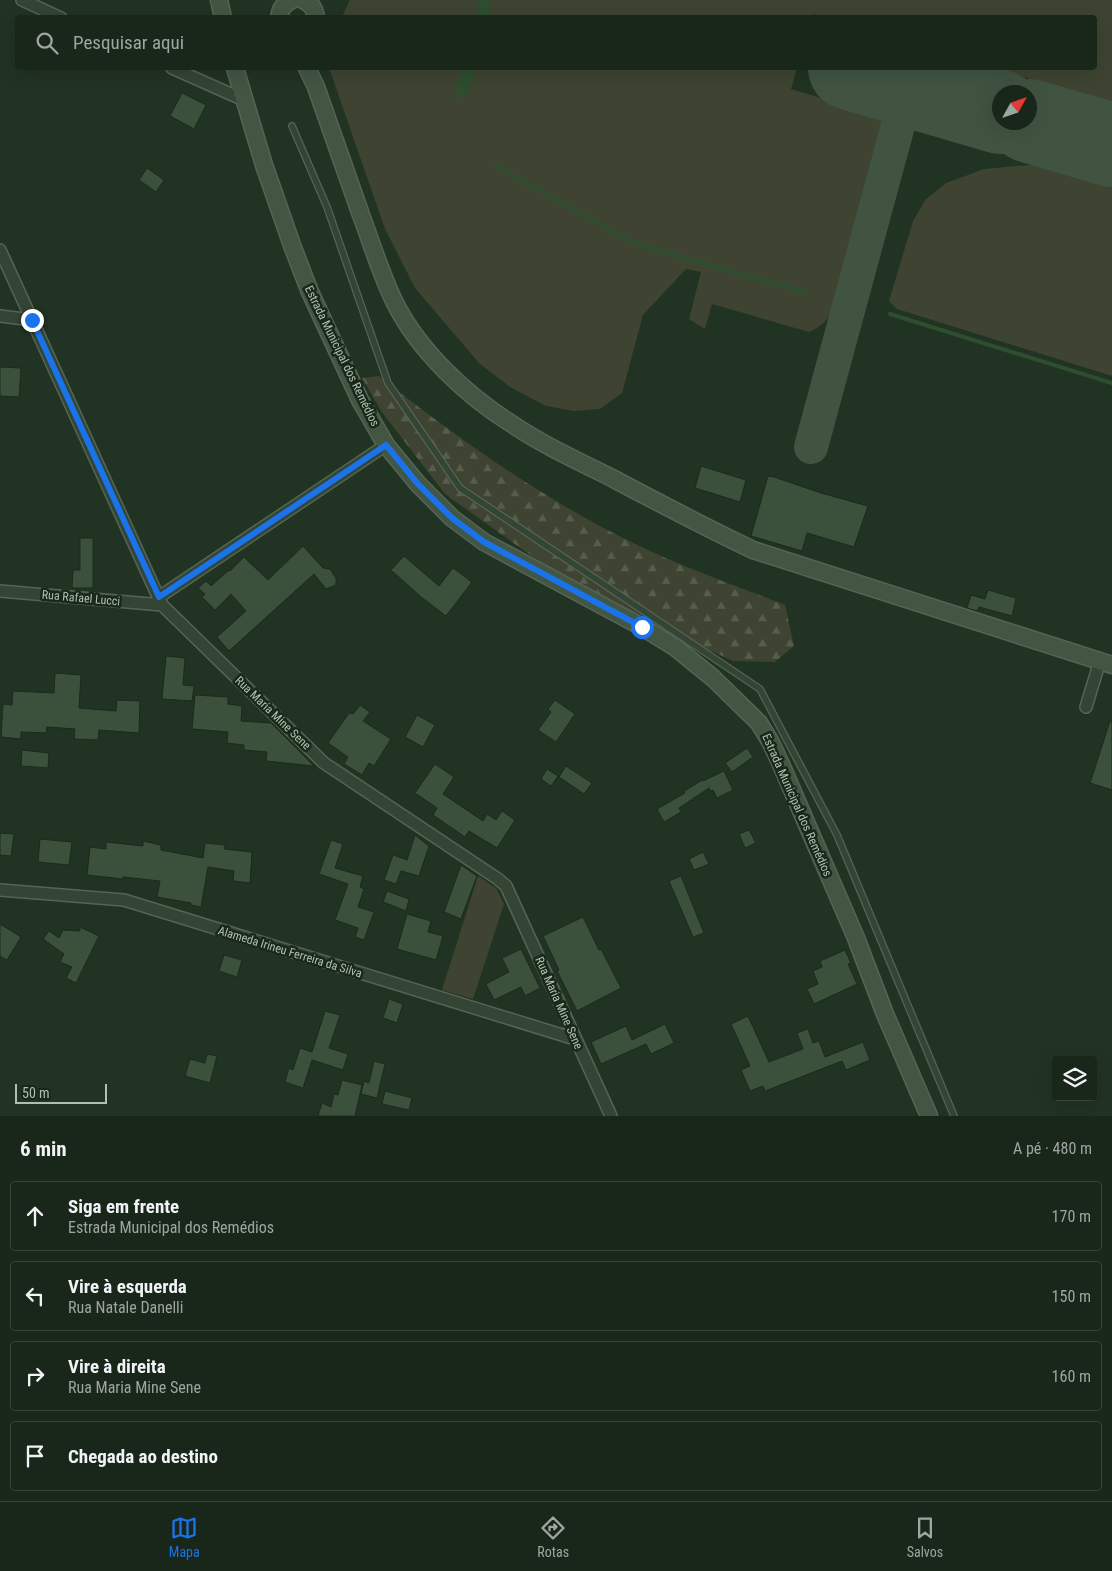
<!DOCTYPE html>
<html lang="pt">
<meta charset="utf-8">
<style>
:root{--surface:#19261a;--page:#222e23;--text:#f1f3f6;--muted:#9fa5a2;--line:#374339;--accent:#1a73e8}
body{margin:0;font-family:"Roboto Condensed",sans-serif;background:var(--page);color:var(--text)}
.controls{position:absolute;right:15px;bottom:15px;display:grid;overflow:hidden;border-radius:5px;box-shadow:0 5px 20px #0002}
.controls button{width:45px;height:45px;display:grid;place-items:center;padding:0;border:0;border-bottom:1px solid var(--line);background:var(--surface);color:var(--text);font:25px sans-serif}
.compass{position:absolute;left:992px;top:85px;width:45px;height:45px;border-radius:50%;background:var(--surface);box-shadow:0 5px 20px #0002;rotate:50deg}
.scale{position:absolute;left:15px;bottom:12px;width:92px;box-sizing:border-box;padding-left:5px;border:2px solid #aec1b0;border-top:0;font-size:14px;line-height:18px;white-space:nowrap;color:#aec1b0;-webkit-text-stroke:4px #1a281a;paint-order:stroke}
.stop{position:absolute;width:15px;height:15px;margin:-11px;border:4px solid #1a73e8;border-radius:50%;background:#fff}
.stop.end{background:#1a73e8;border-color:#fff;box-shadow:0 1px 5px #0008}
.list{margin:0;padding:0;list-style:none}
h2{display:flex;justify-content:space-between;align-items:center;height:65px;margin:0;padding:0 20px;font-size:21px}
h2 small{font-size:16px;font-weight:400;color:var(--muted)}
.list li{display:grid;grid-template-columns:32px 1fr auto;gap:15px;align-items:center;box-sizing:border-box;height:70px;margin:0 10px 10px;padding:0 10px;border:1px solid var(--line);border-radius:5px}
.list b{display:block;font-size:19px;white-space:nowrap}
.list p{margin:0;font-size:16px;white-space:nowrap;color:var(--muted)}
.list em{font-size:16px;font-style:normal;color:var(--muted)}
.icon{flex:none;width:28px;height:28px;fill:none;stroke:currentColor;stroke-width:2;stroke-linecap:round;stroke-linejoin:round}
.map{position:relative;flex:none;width:1112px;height:1116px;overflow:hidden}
.search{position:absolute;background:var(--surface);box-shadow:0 5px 20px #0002;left:15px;right:15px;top:15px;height:55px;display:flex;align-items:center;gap:12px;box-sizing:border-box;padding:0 18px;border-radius:5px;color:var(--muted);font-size:19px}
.sheet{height:385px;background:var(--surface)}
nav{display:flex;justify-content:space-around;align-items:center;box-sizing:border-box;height:70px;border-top:1px solid var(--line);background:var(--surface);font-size:14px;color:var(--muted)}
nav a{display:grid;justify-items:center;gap:2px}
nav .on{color:var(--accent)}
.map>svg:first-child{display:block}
</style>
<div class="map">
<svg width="1112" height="1116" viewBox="0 0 1112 1116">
<defs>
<pattern id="forest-firs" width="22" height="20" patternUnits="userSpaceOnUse" patternTransform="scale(1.25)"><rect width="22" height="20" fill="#3e4431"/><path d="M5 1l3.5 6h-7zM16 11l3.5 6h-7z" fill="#575d4c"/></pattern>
</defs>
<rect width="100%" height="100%" fill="#213322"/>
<!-- grass -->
<path fill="#3e4431" d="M 350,0 L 1112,0 L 1112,103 L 992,68 L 1094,68 L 1094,18 L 824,18 L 814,14 L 813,18 L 342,17 Z
M 329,68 L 797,68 L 791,89 L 887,118 L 833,309 C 827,321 821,327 809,332 L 712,304 L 705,329 L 689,319 L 701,272 L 686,269 L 643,315 L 622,393 L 600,409 L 574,411 L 546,406 L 510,387 L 479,363 L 415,288 L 385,229 Z
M 1041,164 L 1112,185 L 1112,376 L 897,309 L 889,301 L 913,221 L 926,199 L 946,183 L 984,169 Z
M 478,876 L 496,888 L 504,904 L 473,999 L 442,990 Z"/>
<!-- forest -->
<path fill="url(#forest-firs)" d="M 379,376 C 457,438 543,499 633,543 C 682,567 734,585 785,605 L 794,646 L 775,662 L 733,661 L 658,626 L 547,567 L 445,494 L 381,411 L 362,378 Z"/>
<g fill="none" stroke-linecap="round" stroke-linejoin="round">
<!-- stream -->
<path stroke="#2e4e2f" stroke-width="4" d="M 496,166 L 632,242 L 715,267 L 806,292
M 890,314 L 1112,383"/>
<!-- canal -->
<path stroke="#2e4e2f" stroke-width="12" d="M 482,18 L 485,0
M 461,92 L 470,68"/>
<!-- taxiway -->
<path stroke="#415442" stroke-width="34" d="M 811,447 L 909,85"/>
<!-- runway -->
<path stroke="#415442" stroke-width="84" d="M 850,68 L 1000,112
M 1030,121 L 1112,145"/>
</g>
<!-- building -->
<path fill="#3b513b" stroke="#1c2a1c" d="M 182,93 L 206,105 L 194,129 L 170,116 Z
M 147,168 L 164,180 L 156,192 L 139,180 Z
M 0,367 L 21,368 L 19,397 L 0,396 Z
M 701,466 L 746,480 L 740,502 L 695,488 Z
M 768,476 L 774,477 L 821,493 L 868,506 L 854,547 L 807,533 L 802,551 L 751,536 Z
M 80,538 L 93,538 L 93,588 L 72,588 L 73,570 L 80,570 Z
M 303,546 L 323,568 L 330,569 L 336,578 L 336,585 L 326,589 L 314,574 L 229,651 L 217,637 L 246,611 L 231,594 L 215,610 L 202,597 L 205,594 L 198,588 L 206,581 L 211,586 L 229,570 L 230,571 L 244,557 L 268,580 Z
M 404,556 L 439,586 L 453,568 L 472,582 L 446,616 L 421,597 L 391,570 Z
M 988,590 L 1016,598 L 1012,616 L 979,607 L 977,611 L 967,608 L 971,595 L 985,599 Z
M 166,656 L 185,658 L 183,685 L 194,686 L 192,701 L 162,699 Z
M 55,673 L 81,675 L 79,708 L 116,711 L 117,700 L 140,701 L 139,733 L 99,730 L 98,740 L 74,739 L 75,729 L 47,727 L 46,733 L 21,732 L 21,739 L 1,737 L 3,704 L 12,705 L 13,691 L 54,693 Z
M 195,695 L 228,697 L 228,704 L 242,706 L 241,721 L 271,723 L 314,766 L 266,761 L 267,752 L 244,750 L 244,745 L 227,743 L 228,732 L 192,729 Z
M 555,700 L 575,714 L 556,742 L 538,730 L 551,712 L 548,709 Z
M 360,705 L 370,712 L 363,721 L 391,739 L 374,766 L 369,763 L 362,775 L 344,764 L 348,757 L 328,743 L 349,713 L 353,714 Z
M 417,715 L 435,725 L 423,747 L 405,737 Z
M 1110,721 L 1112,722 L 1112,790 L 1090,783 Z
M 747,748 L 753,757 L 732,772 L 725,763 Z
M 22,750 L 49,753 L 48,768 L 21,766 Z
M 435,764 L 454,777 L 443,794 L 483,821 L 487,814 L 496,820 L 502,811 L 515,820 L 497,848 L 469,831 L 465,837 L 433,815 L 437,808 L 415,793 Z
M 566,766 L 592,783 L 584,794 L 559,777 Z
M 547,769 L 558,776 L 551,786 L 541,779 Z
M 724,771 L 733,790 L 717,798 L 713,790 L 710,791 L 709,788 L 679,808 L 681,812 L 664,822 L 657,809 L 685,793 L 683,792 L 702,780 L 703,781 Z
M 749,830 L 756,843 L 745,848 L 739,834 Z
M 0,833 L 14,834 L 11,856 L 0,855 Z
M 415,835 L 429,846 L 419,876 L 401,871 L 396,884 L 384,880 L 393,855 L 407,860 Z
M 40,839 L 72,842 L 69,865 L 38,862 Z
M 331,840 L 343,844 L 335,868 L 363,876 L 360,887 L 364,889 L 358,907 L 374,912 L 364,940 L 355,937 L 358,928 L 335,920 L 348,884 L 319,874 Z
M 143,841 L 161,845 L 161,850 L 203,858 L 205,843 L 225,845 L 224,849 L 252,852 L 250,883 L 233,881 L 234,871 L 208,867 L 201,907 L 191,905 L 191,903 L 157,897 L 160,881 L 123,877 L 123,879 L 87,875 L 90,847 L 106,849 L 106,842 L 143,846 Z
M 703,852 L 709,864 L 694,870 L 689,859 Z
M 461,865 L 477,876 L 461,919 L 444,912 Z
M 681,876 L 704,933 L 693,937 L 669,881 Z
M 387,891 L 409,899 L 406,911 L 383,902 Z
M 407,914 L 431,921 L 428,932 L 443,936 L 436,960 L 397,949 Z
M 583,917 L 599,950 L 601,949 L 621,988 L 577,1011 L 557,971 L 559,970 L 543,936 Z
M 0,924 L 21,937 L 7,960 L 0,956 Z
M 80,927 L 99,936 L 76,983 L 66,978 L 72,967 L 60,962 L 64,954 L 43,939 L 49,931 L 59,938 L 63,930 L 80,931 Z
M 521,949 L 540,988 L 525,996 L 521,987 L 494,1000 L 486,984 L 509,972 L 502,958 Z
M 845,950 L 851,963 L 848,964 L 857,984 L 814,1004 L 807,989 L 818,984 L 813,971 L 822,967 L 820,961 Z
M 224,955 L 242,960 L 237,977 L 219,971 Z
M 389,999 L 403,1004 L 397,1023 L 383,1018 Z
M 325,1011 L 340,1015 L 329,1048 L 348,1054 L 343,1070 L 312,1060 L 303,1088 L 285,1082 L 289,1068 L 293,1070 L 300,1048 L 312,1052 Z
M 748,1016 L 769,1062 L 803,1049 L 797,1033 L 808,1029 L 813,1043 L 819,1041 L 825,1057 L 863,1042 L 870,1060 L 846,1070 L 842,1061 L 765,1091 L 763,1086 L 750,1091 L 741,1070 L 750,1066 L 731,1024 Z
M 665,1024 L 674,1043 L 651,1054 L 646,1044 L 601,1064 L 591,1042 L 626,1026 L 632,1040 Z
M 207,1054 L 217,1056 L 210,1083 L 185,1076 L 190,1059 L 205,1063 Z
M 374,1061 L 385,1064 L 377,1098 L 361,1094 L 364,1081 L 369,1083 Z
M 342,1080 L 362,1085 L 355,1116 L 318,1116 L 322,1103 L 331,1107 L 334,1094 L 338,1095 Z
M 385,1091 L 412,1098 L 409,1110 L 382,1104 Z"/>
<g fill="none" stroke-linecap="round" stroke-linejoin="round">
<!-- lane casing -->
<g stroke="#556555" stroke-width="8">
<path id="lane" d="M 292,126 L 327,207 L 388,383 L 460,488 L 760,689 L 837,835 L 954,1116"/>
</g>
<!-- street casing -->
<g stroke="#556555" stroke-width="14">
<path id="street" d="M 22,0 L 61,18
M 172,68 L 244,100
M 0,250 L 162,605 L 324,763 L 498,879 L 506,886 L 611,1116
M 0,316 L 32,320
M 0,591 L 162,605
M 159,597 L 386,445
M 1086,707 L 1100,661
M 0,890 L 124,900 L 575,1039"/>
</g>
<!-- secondary casing -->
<g stroke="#556555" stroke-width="19">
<path id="secondary" d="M 219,0 L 223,18
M 303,0 C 311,3 315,9 316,18
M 279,18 C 280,9 284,3 292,0
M 235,68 L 264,165 L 293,248 L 310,292 L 360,400 L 386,445 L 418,484 L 452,518 L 484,542 L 642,627 L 676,648 L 713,678 L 759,723 L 770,741 L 780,762 L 856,938 L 885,1014 L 929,1116
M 307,68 L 316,87 C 331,129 346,172 361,215 C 372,244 381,275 395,303 C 419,351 467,396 512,424 C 543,445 578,461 612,478 C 659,503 705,527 753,550 L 1112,665"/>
</g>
<!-- lane -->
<use href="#lane" stroke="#344435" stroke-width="5.5"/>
<!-- street -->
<use href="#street" stroke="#344435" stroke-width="11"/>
<!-- secondary -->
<use href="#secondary" stroke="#435644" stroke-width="16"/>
</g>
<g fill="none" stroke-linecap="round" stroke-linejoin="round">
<!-- route -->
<path stroke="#1a73e8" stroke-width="6" d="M 32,320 L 159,597 L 386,445 L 418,484 L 452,518 L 484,542 L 642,627"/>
</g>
<g text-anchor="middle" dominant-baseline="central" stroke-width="5" stroke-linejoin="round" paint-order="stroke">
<!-- street labels -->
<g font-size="12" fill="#aec1b0" stroke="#1a281a">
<text transform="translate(342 356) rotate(64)">Estrada Municipal dos Remédios</text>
<text transform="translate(81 598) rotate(5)">Rua Rafael Lucci</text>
<text transform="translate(273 713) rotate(44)">Rua Maria Mine Sene</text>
<text transform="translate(797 805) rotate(66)">Estrada Municipal dos Remédios</text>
<text transform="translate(290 952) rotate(17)">Alameda Irineu Ferreira da Silva</text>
<text transform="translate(559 1003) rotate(66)">Rua Maria Mine Sene</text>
</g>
</g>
</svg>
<div class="controls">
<button><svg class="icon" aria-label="layers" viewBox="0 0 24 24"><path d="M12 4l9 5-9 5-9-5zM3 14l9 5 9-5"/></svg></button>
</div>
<svg class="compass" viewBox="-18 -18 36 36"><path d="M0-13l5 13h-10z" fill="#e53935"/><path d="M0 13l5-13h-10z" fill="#9fa5a2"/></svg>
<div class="scale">50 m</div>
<div class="stop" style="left:642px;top:627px"></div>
<div class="stop end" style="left:32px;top:320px"></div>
<div class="search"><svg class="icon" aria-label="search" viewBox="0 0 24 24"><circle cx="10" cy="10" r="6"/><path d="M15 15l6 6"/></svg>Pesquisar aqui</div>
</div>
<section class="sheet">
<h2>6 min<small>A pé · 480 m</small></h2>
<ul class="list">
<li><svg class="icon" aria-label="ahead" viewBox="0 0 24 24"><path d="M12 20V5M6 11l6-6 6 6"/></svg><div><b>Siga em frente</b><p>Estrada Municipal dos Remédios</p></div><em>170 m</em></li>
<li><svg class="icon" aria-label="left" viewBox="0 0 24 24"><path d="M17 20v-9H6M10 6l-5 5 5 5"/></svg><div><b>Vire à esquerda</b><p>Rua Natale Danelli</p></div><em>150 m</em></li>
<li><svg class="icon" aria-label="right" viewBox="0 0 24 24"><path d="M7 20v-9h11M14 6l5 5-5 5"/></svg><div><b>Vire à direita</b><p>Rua Maria Mine Sene</p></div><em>160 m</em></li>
<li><svg class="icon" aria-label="arrive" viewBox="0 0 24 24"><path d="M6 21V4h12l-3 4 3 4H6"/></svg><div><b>Chegada ao destino</b></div></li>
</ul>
</section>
<nav>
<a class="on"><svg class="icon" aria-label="map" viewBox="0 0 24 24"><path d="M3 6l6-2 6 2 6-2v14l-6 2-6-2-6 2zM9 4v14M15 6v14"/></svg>Mapa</a>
<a><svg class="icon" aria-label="directions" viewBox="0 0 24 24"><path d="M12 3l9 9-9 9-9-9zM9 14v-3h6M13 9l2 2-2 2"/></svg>Rotas</a>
<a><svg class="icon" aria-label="saved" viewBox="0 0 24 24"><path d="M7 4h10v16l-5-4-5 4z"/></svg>Salvos</a>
</nav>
